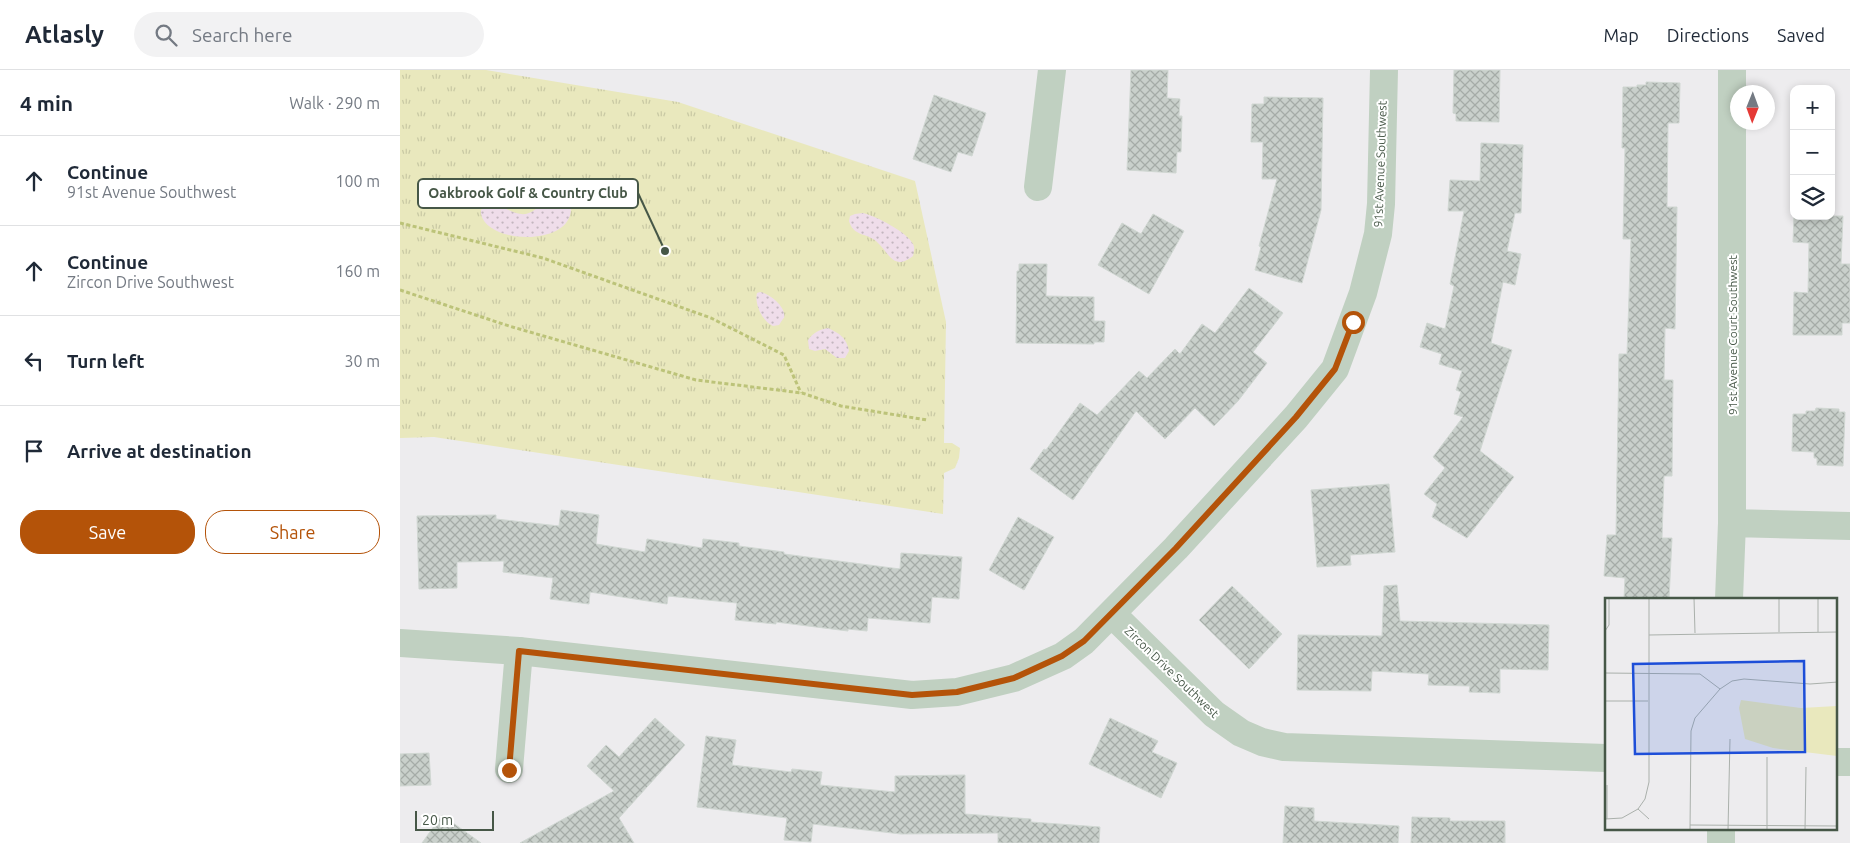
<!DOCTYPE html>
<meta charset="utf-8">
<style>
:root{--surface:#fff;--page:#f2f2f3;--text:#1f2937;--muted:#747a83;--line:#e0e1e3;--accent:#b45309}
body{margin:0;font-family:Ubuntu,sans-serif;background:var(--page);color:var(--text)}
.controls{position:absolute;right:15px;top:15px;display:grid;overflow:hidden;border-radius:10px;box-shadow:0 2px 8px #0003}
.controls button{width:45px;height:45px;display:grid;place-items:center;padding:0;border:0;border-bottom:1px solid var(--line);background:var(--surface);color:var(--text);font:25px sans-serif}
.compass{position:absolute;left:1330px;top:15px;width:45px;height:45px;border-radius:50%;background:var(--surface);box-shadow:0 2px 8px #0003;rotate:181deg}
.scale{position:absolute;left:15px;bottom:12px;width:79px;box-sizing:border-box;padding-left:5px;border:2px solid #465747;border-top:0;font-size:14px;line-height:18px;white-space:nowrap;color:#465747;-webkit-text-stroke:4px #fff;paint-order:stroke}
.stop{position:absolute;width:15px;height:15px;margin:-11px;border:4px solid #b45309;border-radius:50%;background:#fff}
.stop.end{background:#b45309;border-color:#fff;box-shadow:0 1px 5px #0008}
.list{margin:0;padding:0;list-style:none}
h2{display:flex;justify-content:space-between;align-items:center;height:65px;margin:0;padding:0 20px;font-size:21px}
h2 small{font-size:16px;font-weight:400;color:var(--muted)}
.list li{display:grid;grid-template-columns:32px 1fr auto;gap:15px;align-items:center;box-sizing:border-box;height:90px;padding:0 20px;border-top:1px solid var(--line)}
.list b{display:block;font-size:19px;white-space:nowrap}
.list p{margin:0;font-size:16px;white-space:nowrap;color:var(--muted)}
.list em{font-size:16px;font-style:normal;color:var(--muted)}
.actions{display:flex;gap:10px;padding:15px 20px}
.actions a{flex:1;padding:11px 0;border:1px solid var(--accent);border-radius:20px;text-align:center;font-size:18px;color:var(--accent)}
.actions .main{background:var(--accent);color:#fff}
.icon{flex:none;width:28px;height:28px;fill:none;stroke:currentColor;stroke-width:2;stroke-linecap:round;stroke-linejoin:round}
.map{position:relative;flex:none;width:1450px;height:773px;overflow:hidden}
header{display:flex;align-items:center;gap:30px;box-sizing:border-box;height:70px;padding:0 25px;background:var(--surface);border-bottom:1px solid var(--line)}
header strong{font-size:24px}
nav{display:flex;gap:28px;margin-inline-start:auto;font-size:18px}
.search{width:350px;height:45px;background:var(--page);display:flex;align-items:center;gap:12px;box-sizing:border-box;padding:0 18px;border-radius:28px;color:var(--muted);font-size:19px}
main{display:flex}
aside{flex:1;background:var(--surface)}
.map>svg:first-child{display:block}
</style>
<header>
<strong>Atlasly</strong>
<div class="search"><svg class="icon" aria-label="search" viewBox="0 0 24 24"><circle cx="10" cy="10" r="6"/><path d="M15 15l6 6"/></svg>Search here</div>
<nav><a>Map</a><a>Directions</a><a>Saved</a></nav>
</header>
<main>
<aside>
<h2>4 min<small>Walk · 290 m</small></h2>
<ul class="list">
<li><svg class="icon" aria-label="ahead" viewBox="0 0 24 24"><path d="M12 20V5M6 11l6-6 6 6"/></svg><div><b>Continue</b><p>91st Avenue Southwest</p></div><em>100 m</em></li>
<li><svg class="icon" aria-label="ahead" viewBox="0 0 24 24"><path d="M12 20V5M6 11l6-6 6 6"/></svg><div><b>Continue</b><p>Zircon Drive Southwest</p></div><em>160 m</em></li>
<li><svg class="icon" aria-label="left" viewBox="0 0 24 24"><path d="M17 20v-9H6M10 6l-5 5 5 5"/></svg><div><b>Turn left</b></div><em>30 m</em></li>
<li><svg class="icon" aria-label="arrive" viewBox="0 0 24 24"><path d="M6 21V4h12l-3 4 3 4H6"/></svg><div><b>Arrive at destination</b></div></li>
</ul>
<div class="actions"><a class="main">Save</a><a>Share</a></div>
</aside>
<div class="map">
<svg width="1450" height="773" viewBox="0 0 1450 773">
<defs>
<pattern id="grass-tufts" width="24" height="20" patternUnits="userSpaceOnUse" patternTransform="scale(1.25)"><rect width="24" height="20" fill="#e9e8bd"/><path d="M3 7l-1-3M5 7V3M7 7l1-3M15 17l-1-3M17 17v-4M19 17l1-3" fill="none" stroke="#c9c9a4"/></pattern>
<pattern id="sand-dots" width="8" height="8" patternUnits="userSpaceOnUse" patternTransform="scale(1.25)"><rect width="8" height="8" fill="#efddea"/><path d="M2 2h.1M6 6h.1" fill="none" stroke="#c3b6bf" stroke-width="1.8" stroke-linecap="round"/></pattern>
<pattern id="building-cross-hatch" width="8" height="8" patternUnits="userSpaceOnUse" patternTransform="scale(1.25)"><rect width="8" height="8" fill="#c9d0cb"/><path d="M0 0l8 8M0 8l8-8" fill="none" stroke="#a5aca7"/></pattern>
</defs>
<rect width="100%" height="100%" fill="#edecee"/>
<!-- grass -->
<path fill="url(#grass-tufts)" d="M 0,0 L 86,0 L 278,32 L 515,111 L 546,252 L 544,373 L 552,373 L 560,378 L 559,388 L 555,398 L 544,403 L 543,444 L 34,367 L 0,368 Z"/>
<!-- sand -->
<path fill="url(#sand-dots)" d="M 158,114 C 164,116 167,122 169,128 C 186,177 88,177 81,144 C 80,138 85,132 91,131 C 118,145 128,154 148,125 C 151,120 152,116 158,114 Z
M 463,143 C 476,146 507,162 513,174 C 515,178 514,181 513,186 C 493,202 489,182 476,171 C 466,163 453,166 449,151 L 450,146 L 455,144 Z
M 360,222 C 369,223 387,237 384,248 C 383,248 380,254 379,255 L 373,256 C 363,252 354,234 357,223 Z
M 428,258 C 439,263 447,268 449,281 L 445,288 L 437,288 L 425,279 L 415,281 L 409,279 L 408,270 C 414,262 419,260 428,258 Z"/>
<!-- building -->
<path fill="url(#building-cross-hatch)" stroke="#d0d7d2" d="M 731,0 L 768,0 L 767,28 L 780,29 L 779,46 L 782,46 L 781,82 L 777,82 L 776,103 L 727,100 Z
M 1054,0 L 1100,0 L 1099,52 L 1056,51 L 1056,44 L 1053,43 Z
M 1246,12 L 1280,13 L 1279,53 L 1268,53 L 1267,137 L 1277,137 L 1275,259 L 1265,258 L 1264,310 L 1273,310 L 1272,406 L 1264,406 L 1262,468 L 1272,468 L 1269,529 L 1224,529 L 1225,508 L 1204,506 L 1207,465 L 1216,465 L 1219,284 L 1227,284 L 1231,169 L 1223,169 L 1225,78 L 1222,78 L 1223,17 L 1237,17 L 1237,15 L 1246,15 Z
M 534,25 L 586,43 L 572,86 L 558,82 L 551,102 L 513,89 Z
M 864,27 L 923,28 L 921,140 L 902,213 L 855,200 L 861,177 L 859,176 L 877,109 L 862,109 L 863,72 L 851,72 L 852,34 L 864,34 Z
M 1081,73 L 1123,75 L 1121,143 L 1115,143 L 1107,181 L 1121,184 L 1115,215 L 1103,212 L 1091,273 L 1112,280 L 1080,381 L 1114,407 L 1067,468 L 1032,447 L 1037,434 L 1024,424 L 1045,398 L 1033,387 L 1063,347 L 1054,344 L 1061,322 L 1056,320 L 1062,301 L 1039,294 L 1042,284 L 1020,277 L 1027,253 L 1045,259 L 1054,216 L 1050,214 L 1064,141 L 1048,141 L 1050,110 L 1080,111 Z
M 753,144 L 784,161 L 749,224 L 698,195 L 722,153 L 741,164 Z
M 1394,146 L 1443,146 L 1441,194 L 1450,194 L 1450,253 L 1442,253 L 1442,265 L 1393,265 L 1394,222 L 1408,223 L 1409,173 L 1393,172 Z
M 619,194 L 647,194 L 646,226 L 694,227 L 694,251 L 705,251 L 704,272 L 694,272 L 694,274 L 616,273 L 617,201 L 619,201 Z
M 849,218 L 883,243 L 853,282 L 867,293 L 838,331 L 814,356 L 795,338 L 765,369 L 736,341 L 673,430 L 630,399 L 644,379 L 646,380 L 680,333 L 697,345 L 739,301 L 747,308 L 775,279 L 780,284 L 802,254 L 815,263 Z
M 1416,338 L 1439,339 L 1439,342 L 1445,342 L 1443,396 L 1417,395 L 1417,388 L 1414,388 L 1414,382 L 1392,381 L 1393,344 L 1406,344 L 1406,341 L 1415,341 Z
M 989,414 L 995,482 L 950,485 L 951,495 L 917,497 L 911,420 Z
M 161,440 L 199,445 L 196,474 L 245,482 L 247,469 L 302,478 L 303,469 L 339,473 L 339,476 L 384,482 L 384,484 L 500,499 L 501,483 L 562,487 L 559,529 L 532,527 L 530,553 L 468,548 L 467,561 L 448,559 L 448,561 L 376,552 L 376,554 L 335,550 L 337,533 L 268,526 L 267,534 L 190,522 L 189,534 L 150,529 L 153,508 L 103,502 L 104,491 L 57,492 L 57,518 L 19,519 L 17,446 L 96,445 L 96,449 L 159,456 Z
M 618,447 L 654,467 L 624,520 L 589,500 Z
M 997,515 L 1000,551 L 1149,555 L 1148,600 L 1100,599 L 1100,623 L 1069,622 L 1070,616 L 1028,615 L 1029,604 L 972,601 L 971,621 L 897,620 L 898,565 L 982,566 L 984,516 Z
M 832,516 L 882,564 L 849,599 L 799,550 Z
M 255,648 L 285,675 L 219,748 L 234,773 L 120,773 L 214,721 L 187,696 L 206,675 L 219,687 Z
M 710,648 L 758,671 L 752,682 L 777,693 L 761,728 L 689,694 Z
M 306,666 L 336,670 L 332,695 L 391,702 L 392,699 L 422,702 L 420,715 L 495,722 L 495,706 L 565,705 L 565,744 L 631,749 L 631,752 L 700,757 L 699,773 L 598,773 L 598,763 L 501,764 L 413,754 L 411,772 L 384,770 L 387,748 L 297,737 Z
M 29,683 L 31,715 L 0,716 L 0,684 Z
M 885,736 L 914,738 L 914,751 L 999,756 L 998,773 L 883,773 Z
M 42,745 L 81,773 L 22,773 Z
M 1012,747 L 1050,748 L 1050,751 L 1105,751 L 1105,773 L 1011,773 Z"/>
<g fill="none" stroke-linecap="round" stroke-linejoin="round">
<!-- path -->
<path stroke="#bcc379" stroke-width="3" stroke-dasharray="4 2.5" stroke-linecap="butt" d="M 0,153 L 143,188 L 311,248 L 384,285 L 401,323
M 0,220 L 109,256 L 296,310 L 402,323 L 441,336 L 527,350"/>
<!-- minor -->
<path stroke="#c0d0c1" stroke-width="28" d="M 638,117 L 652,0
M 1332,453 L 1450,456
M 1329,529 L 1332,453 L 1332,0
M 109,699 L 119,581
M 1321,773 L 1321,759"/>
<!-- tertiary -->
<path stroke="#c0d0c1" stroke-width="28" d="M 712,544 L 814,644 L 841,663 L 862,672 L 884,677 L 1206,688
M 0,573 L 119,581 L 512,625 L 557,622 L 614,608 L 663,586 L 684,571 L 776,478 L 896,347 L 935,299 L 963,223 L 978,164 L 981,134 L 984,0
M 1436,692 L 1450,692"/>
</g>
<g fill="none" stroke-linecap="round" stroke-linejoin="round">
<!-- route -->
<path stroke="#b45309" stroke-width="6" d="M 109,700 L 119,581 L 512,625 L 557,622 L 614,608 L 662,586 L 684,571 L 776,478 L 896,347 L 935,299 L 953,252"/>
</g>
<g text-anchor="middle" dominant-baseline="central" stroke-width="4" stroke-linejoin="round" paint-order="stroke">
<!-- street labels -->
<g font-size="12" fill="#465747" stroke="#fff">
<text transform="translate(980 94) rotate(-88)">91st Avenue Southwest</text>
<text transform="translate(1332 265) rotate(-90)">91st Avenue Court Southwest</text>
<text transform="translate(772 602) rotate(44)">Zircon Drive Southwest</text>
</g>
</g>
<!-- overview -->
<g transform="translate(1205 528)">
<rect width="232" height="232" fill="#edecee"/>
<path d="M 136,102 L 196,110 L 232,108 L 232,158 L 168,150 L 140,141 L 134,110 Z" fill="#e9e8bd"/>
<path fill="none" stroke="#aab0ab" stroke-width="1" d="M 89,0 L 90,35M 174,0 L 174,34M 213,0 L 213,34M 0,33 L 4,27 L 4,0M 44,37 L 233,34M 0,75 L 95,76 L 115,91M 0,103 L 43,103M 2,187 L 2,221M 33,211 L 40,201 L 44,184 L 44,0M 0,221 L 17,220 L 33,211 L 44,221M 85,227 L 233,228M 85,232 L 86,133 L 90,120 L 115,91 L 127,83 L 139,81 L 205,86 L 233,84M 123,232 L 125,141M 162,232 L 162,159M 200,232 L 201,169"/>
<path fill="#1d4ed8" fill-opacity="0.15" stroke="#1d4ed8" stroke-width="2.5" d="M 199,63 L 200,154 L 30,156 L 28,66 Z"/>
<rect width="232" height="232" fill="none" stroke="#465747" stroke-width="2.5"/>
</g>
<!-- callouts -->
<path fill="none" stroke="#465747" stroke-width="2" d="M265 181L238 123"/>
<circle fill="#465747" stroke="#fff" stroke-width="2" cx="265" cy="181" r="5"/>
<rect fill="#fff" stroke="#465747" stroke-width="2" x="18" y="109" width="220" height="29" rx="5"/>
<g font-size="14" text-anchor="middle" font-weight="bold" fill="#465747">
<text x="128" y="128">Oakbrook Golf &amp; Country Club</text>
</g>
</svg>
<div class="controls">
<button>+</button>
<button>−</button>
<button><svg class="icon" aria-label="layers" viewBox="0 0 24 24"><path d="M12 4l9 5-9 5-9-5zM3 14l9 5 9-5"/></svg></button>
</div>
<svg class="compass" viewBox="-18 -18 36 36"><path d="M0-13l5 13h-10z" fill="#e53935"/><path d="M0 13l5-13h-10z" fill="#747a83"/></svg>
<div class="scale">20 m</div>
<div class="stop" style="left:953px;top:252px"></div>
<div class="stop end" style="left:109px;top:700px"></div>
</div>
</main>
